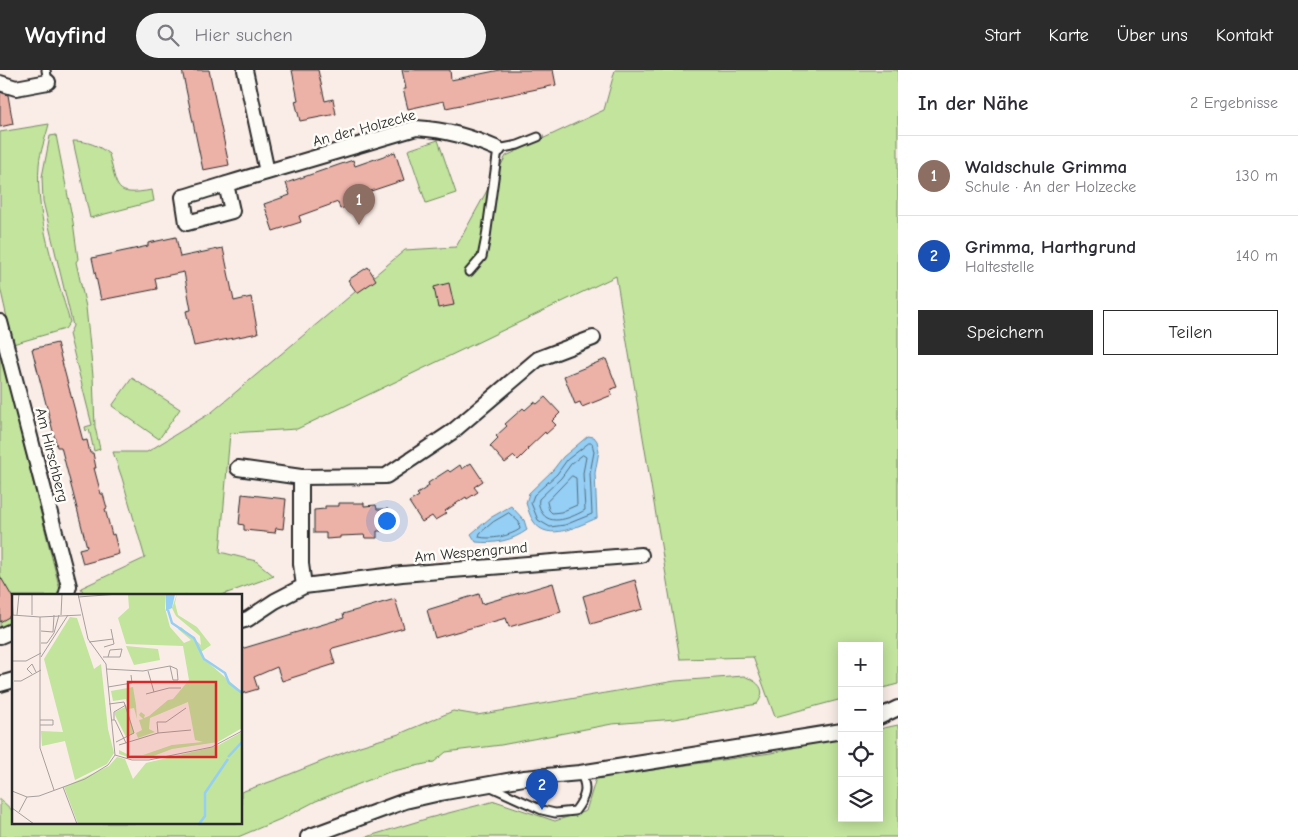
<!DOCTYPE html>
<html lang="de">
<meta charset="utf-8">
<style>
:root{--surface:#fff;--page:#f2f2f3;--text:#2b2b33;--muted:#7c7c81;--line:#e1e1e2;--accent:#2b2b2b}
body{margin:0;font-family:"Comic Neue",sans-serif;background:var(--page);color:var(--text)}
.controls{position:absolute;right:15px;bottom:15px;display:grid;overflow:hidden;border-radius:0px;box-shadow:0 2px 12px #0003}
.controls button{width:45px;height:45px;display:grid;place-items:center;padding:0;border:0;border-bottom:1px solid var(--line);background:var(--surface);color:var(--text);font:25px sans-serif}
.you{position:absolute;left:386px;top:450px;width:18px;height:18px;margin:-12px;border:4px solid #fff;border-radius:50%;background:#1a73e8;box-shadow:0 0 0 8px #1a73e833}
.badge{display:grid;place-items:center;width:32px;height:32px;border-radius:50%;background:var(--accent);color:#fff;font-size:16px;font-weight:700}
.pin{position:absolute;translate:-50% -41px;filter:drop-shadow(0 1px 2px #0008)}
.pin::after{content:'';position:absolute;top:26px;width:18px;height:15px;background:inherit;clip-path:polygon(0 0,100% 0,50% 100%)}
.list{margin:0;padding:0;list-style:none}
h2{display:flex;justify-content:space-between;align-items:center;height:65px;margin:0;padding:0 20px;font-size:21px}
h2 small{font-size:16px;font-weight:400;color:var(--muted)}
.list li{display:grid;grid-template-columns:32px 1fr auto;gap:15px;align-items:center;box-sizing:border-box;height:80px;padding:0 20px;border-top:1px solid var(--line)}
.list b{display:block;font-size:19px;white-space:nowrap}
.list p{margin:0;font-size:16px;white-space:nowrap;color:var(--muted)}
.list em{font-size:16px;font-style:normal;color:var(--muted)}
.actions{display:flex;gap:10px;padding:15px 20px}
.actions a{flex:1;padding:11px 0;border:1px solid var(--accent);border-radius:0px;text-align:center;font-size:18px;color:var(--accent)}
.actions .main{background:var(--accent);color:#fff}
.icon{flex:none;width:28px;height:28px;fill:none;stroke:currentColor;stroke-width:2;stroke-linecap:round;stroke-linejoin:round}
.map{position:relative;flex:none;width:898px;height:767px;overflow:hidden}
header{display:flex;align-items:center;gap:30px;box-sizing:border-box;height:70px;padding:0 25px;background:var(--accent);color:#fff}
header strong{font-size:24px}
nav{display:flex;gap:28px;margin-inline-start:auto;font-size:18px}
.search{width:350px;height:45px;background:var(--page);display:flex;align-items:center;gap:12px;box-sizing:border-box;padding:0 18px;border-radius:28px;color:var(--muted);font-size:19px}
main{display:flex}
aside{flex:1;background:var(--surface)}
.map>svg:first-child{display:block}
</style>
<header>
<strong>Wayfind</strong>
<div class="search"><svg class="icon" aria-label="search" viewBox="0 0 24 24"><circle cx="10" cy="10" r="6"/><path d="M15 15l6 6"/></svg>Hier suchen</div>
<nav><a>Start</a><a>Karte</a><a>Über uns</a><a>Kontakt</a></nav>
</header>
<main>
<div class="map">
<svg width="898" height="767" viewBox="0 0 898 767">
<rect width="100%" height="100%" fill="#faede7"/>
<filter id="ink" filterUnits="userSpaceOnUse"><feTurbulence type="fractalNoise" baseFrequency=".02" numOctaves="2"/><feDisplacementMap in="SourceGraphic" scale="10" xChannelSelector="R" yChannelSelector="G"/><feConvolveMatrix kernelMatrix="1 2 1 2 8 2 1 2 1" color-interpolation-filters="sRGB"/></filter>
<g filter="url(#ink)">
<!-- green -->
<path fill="#c2e49d" stroke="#768864" d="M 615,0 L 898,0 L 898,614 L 879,619 L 879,576 L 842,576 L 842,629 L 775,647 L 753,587 L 680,589 L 616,206 L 297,359 L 230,363 L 220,482 L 256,491 L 274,506 L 219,526 L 85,526 L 81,518 L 145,488 L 122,408 L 113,382 L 147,382 L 212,342 L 405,180 L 456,177 L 506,86 L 604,40 Z
M 49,54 C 46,67 40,81 39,95 C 35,146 56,203 70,252 L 65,259 L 13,274 L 0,217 L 0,62 Z
M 56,65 L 73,152 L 78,189 L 76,192 L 86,237 L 93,306 L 95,357 L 100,379 L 94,381 L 89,359 L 86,361 L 85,357 L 92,355 L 69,264 L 73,256 L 43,131 L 42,107 L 50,66 Z
M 438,70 L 456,123 L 426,133 L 408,80 Z
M 73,71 C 87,71 98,75 109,84 C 118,118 113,127 152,120 L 154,131 L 90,148 Z
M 0,280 L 61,524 L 59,526 L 14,526 L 14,555 L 0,561 Z
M 132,308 L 180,339 L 159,369 L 112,336 Z
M 744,606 C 758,612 768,619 757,634 L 675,649 L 612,654 L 501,675 L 446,682 L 434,692 L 389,702 L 316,731 L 283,748 L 238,767 L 0,767 L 0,729 L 14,742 L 14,753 L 241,753 L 241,722 L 278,709 L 360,676 L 399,664 L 453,641 L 477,645 L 675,611 Z
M 898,655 L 898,767 L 366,767 L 429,748 L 495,731 L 555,751 L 586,741 L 596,708 L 771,683 L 842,667 L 842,748 L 879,748 L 879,659 Z"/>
<!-- water -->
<path fill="#95cff5" stroke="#6b8da4" d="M 588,366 L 594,367 L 597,371 L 599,381 L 595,403 L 597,448 C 580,455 548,473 534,452 C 530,447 528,439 526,433 L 529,423 L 553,400 L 563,387 Z
M 511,436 L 524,450 L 527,460 C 512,471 494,474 476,472 L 471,464 L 490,448 Z"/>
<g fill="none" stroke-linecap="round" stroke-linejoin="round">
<!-- shore -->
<path stroke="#556d7c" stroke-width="1" d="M 589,373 L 592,373 L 594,382 L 590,403 L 592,444 L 565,455 L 550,457 L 538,450 L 531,433 L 534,425 L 557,404 L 567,390 Z
M 583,385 L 586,387 L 583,403 L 585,440 C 573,447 549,458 541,441 C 539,436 538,434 539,429 L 561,408 L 571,394 Z
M 572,406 L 576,408 L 577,435 L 561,442 L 552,443 L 549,440 L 547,432 Z
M 509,443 L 519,452 L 520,459 C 510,466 491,470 479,467 L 480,463 L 493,452 Z"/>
</g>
<!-- building -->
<path fill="#ecb2a8" stroke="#2b2b2b" d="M 182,0 L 209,0 L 229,95 L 203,100 Z
M 292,0 L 318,0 L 325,31 L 333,29 L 336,44 L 300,51 L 295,31 L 298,30 Z
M 402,0 L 450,0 L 451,10 L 500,0 L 553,0 L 556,15 L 446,38 L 444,31 L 408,39 L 403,19 L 406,19 Z
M 0,22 L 8,25 L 13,54 L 0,57 Z
M 395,82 L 404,110 L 365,123 L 367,130 L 340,139 L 338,132 L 299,146 L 301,152 L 273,161 L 264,134 L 290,125 L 286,113 L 353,90 L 355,96 Z
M 176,167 L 180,187 L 223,178 L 234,231 L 251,227 L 258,263 L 194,276 L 186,241 L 191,240 L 184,202 L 155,208 L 157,219 L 101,230 L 92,188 L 148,176 L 148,173 Z
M 368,197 L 376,210 L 357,223 L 348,210 Z
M 449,213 L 454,235 L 438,238 L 434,217 Z
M 57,273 L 83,371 L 87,370 L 90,383 L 93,383 L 96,398 L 94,398 L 101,424 L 103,424 L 107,438 L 105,439 L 112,465 L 114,464 L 119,484 L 83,494 L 79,479 L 87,477 L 61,377 L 57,377 L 32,279 Z
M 606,289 L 617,317 L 610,320 L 612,325 L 582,337 L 580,332 L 575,334 L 564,306 Z
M 545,327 L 560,343 L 552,351 L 556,355 L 546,364 L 545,362 L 527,379 L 528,380 L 518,390 L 514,386 L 505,393 L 490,376 L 498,368 L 496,366 L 507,356 L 505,354 L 523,338 L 525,340 L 534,332 L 537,334 Z
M 471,393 L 483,411 L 474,417 L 478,422 L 467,429 L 466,427 L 445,441 L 447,443 L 435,450 L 432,446 L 422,452 L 409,432 L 419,426 L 417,424 L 429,416 L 428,413 L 448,400 L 450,402 L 460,395 L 462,399 Z
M 242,424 L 286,429 L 283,459 L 276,458 L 275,463 L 244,460 L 244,455 L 239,454 Z
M 339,433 L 364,433 L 364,436 L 376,435 L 377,439 L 388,439 L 388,461 L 377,461 L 377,468 L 365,468 L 364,465 L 340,466 L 340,468 L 326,469 L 326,463 L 314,463 L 314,440 L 325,439 L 325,436 L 339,436 Z
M 0,506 L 14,530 L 14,544 L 0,552 Z
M 635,510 L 643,539 L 591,554 L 583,526 Z
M 553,513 L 561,542 L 509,557 L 506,548 L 435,568 L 427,540 L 479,524 L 482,534 Z
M 395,529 L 404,558 L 333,578 L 331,580 L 335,594 L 282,611 L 277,597 L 254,607 L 258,619 L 241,624 L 241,579 L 344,548 L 343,544 Z"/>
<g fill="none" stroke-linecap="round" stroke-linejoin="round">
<!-- service casing -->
<g stroke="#2b2b2b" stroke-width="11">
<path id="service" d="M 46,0 L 48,12
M 469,202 L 482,187 L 486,167 L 498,79 L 518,75 L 538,67
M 489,716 L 542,740 L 555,743 L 575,741 C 585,728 589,718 580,703"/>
</g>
<!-- minor casing -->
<g stroke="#2b2b2b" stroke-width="18">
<path id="minor" d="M 245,0 L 267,102
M 0,13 L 16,18 L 48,12
M 226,114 L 232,141 L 187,153 L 183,127 C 211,119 239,110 267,102 L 416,58 C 448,60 470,67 498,79
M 0,252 L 69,516 L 66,526
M 238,398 L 301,407
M 304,516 L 301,494 L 301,407 L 386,406 L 452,362 L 538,289 L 593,268
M 241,551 L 248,549 L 275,531 L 304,516 L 402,504 L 641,485
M 0,566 L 14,560
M 0,614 L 14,610
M 879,647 L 898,638
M 308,767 L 405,731 L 440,723 L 524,708 L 580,703 L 842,661"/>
</g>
<!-- service -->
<use href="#service" stroke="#fdfcf7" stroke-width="7"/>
<!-- minor -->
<use href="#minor" stroke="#fdfcf7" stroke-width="14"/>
</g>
</g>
<g text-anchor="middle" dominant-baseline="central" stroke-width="5" stroke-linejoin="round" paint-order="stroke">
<!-- street labels -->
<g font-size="15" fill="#2b2b2b" stroke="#fdfcf7">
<text transform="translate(364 58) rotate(-15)">An der Holzecke</text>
<text transform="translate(52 385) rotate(76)">Am Hirschberg</text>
<text transform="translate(471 482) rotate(-5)">Am Wespengrund</text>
</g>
</g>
<!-- overview -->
<g transform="translate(12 524)">
<rect width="230" height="230" fill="#faede7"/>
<path d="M 116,0 L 154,0 L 153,14 L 158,33 L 172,49 L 179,46 L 166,35 L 169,33 L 189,51 L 188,42 L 164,22 L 160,14 L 165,0 L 163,9 L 166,21 L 185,33 L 199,51 L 189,58 L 192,65 L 230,98 L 230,134 L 206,148 L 160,155 L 136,164 L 119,164 L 107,160 L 107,156 L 117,161 L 131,161 L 160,151 L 191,148 L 183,146 L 176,108 L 138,124 L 137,135 L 143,138 L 126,144 L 124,139 L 130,136 L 127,126 L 131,125 L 127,121 L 129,118 L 133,121 L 132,124 L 137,122 L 156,106 L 161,105 L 177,86 L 171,52 L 114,50 L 106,24 L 117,14 ZM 58,23 L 65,24 L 82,75 L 89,70 L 96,135 L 102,159 L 95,170 L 63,186 L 53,147 L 30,152 L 29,137 L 51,138 L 32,65 ZM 114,52 L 146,55 L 148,66 L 122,71 ZM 121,93 L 124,111 L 125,125 L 122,114 L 117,115 L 114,105 L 101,107 L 99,97 ZM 115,112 L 122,139 L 114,143 L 103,121 L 103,118 ZM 230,138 L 230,230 L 66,230 L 52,193 L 97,172 L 105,163 L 113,165 L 121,185 L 134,169 L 205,152 Z" fill="#c2e49d"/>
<path d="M 154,0 L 163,0 L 160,14 L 154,17 Z" fill="#95cff5"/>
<path fill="none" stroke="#95cff5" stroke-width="2.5" d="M 156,16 L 160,29 L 182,44 L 192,65 L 213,79 L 217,89 L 230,99M 216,163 L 230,148M 187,230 L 193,222 L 193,199 L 216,165"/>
<path fill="none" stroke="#a79f9c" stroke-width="1" d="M 0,0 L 1,21M 66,3 L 107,0M 0,21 L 28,23M 5,21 L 7,0M 20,21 L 20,0M 49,21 L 50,0M 28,23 L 28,154 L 42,196M 28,23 L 69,21M 29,37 L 41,38 L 42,21M 77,48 L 101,45 L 99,35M 29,49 L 35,49 L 42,39 L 47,21M 92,53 L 102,50 L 101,45M 29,63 L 56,21M 91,63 L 108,63 L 110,55 L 98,56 L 96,63M 0,67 L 14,67 L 29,59M 94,75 L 131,77 L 158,72 L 161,86 L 166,86 L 165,75 L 158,72M 136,77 L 142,98M 20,80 L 15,75 L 20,70 L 24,78M 2,87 L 9,87 L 29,76M 96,93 L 120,89 L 119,81M 134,100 L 157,94 L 169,94M 97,110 L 112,108 L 122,139 L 104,148M 99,126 L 103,126 L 114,149M 102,126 L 102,118 L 114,111M 28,131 L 41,131 L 41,126 L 28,126M 146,139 L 145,128 L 154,128 L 174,114M 107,151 L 146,139 L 179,136M 103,161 L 120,166 L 137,166 L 200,153 L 230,137M 51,193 L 65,230M 0,197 L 15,203 L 27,202 L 73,185 L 96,171 L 103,161 L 94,70 L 76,45 L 66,0M 0,214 L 22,230M 7,218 L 15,203"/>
<path fill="#d62828" fill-opacity="0.15" stroke="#d62828" stroke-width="2.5" d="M 116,88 L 204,88 L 204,163 L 116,163 Z"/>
<rect width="230" height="230" fill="none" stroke="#2b2b2b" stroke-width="2.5"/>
</g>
</svg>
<div class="controls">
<button>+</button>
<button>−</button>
<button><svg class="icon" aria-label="locate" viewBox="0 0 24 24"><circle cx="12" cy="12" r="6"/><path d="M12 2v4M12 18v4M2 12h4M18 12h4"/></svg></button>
<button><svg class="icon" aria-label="layers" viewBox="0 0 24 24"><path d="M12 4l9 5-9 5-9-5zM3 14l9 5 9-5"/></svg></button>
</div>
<div class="you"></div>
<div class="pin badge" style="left:359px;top:155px;background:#8d6e63">1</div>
<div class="pin badge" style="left:542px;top:740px;background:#1a4fb4">2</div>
</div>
<aside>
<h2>In der Nähe<small>2 Ergebnisse</small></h2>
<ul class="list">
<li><span class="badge" style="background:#8d6e63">1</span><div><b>Waldschule Grimma</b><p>Schule · An der Holzecke</p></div><em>130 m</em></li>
<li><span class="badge" style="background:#1a4fb4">2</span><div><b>Grimma, Harthgrund</b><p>Haltestelle</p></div><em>140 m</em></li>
</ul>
<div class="actions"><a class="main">Speichern</a><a>Teilen</a></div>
</aside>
</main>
